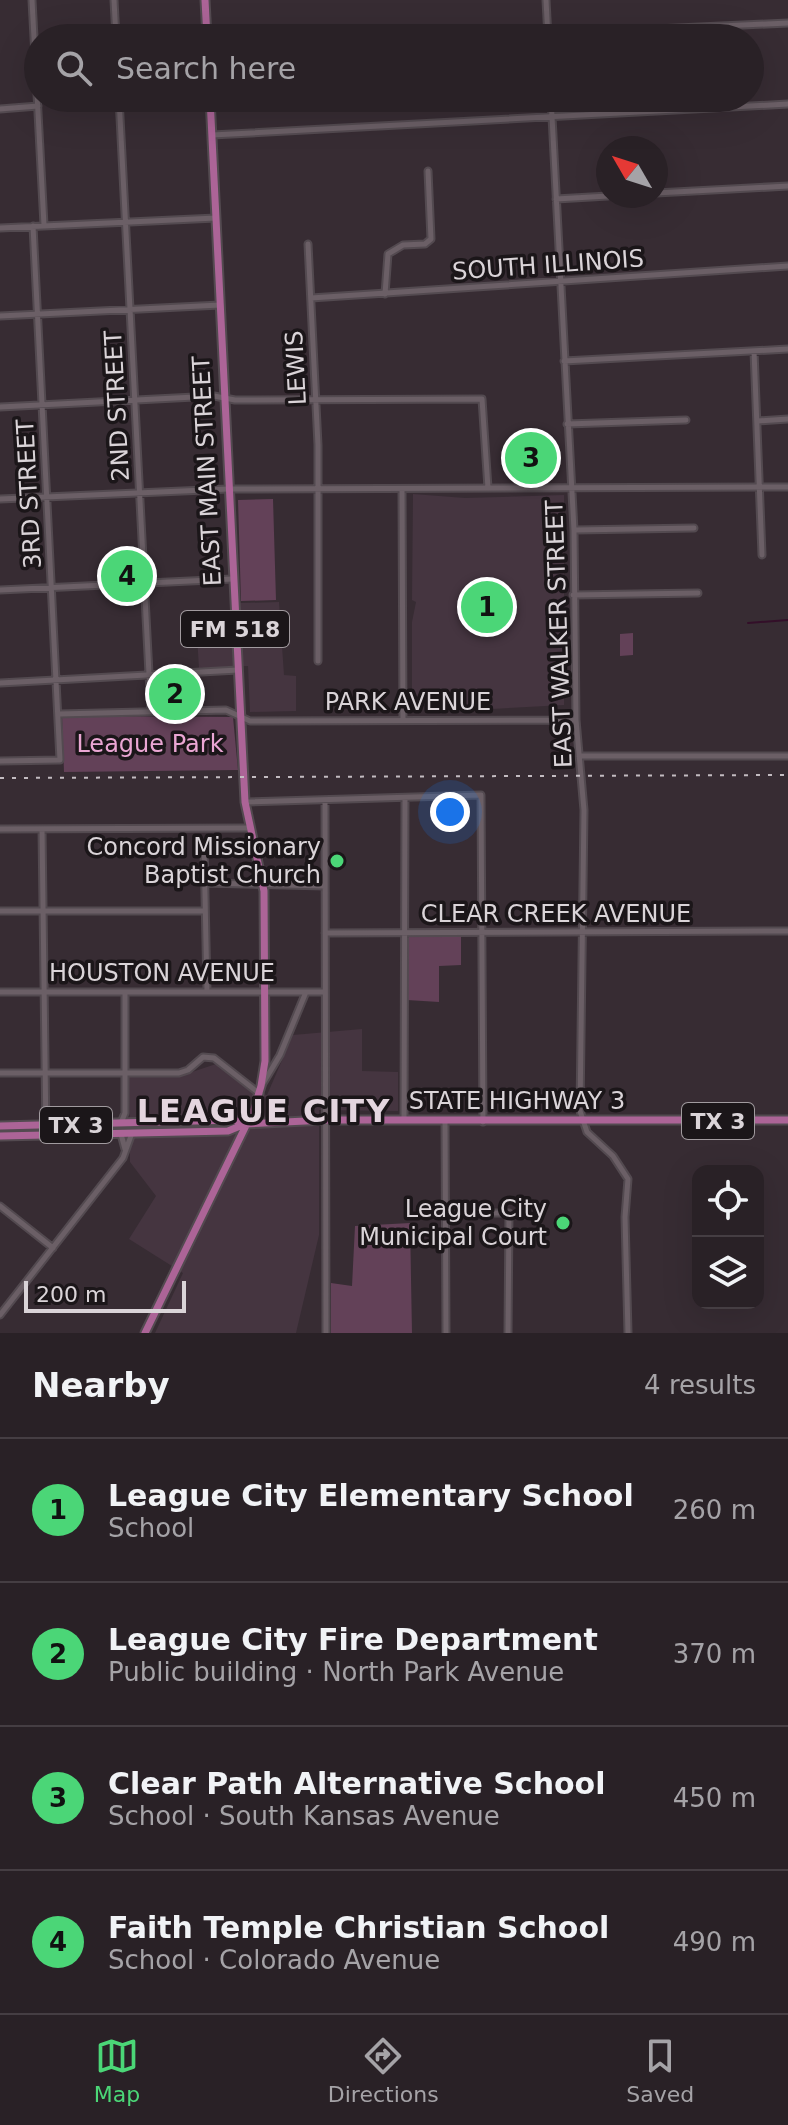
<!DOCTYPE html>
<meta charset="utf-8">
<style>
:root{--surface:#292126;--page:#352e32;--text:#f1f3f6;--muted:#a5a3a7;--line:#453e43;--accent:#4bd677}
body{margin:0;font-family:"DejaVu Sans",sans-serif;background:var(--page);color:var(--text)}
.controls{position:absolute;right:24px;bottom:24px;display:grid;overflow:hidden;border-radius:16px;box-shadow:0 8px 32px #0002}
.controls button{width:72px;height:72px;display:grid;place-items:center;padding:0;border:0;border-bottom:2px solid var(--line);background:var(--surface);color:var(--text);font:40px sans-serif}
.compass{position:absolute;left:596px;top:136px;width:72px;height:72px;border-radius:50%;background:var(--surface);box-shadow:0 8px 32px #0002;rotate:309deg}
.scale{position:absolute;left:24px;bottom:20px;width:162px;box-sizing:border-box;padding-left:8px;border:4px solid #dad4d8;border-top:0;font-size:22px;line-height:28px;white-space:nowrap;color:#dad4d8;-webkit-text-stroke:6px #1b1619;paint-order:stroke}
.you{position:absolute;left:450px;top:812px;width:28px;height:28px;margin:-20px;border:6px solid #fff;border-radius:50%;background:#1a73e8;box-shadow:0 0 0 12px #1a73e833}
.badge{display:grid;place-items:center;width:52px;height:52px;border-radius:50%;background:var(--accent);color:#111;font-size:26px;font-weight:700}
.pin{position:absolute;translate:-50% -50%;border:4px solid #fff;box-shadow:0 2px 8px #0006}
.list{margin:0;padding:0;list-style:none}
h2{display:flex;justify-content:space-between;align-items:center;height:104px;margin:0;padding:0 32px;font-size:34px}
h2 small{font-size:26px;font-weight:400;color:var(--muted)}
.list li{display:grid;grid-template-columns:52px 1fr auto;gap:24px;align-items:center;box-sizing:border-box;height:144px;padding:0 32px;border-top:2px solid var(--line)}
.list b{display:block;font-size:30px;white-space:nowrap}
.list p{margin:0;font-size:26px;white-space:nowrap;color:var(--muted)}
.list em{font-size:26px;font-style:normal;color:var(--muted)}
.icon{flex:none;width:44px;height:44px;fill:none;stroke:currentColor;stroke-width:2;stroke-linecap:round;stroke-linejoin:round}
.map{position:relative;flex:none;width:788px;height:1333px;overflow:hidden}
.search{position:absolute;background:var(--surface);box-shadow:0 8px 32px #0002;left:24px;right:24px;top:24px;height:88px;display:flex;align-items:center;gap:20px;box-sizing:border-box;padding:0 28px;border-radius:44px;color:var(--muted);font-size:30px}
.sheet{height:680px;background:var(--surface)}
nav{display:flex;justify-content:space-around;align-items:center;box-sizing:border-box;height:112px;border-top:2px solid var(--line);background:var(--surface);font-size:22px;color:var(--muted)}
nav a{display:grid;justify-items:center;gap:4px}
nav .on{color:var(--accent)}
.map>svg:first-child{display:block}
</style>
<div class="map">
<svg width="788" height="1333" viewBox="0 0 788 1333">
<rect width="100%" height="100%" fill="#372c33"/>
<!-- built -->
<path fill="#453540" d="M 413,494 L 465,498 L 564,495 L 564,705 L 454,711 L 453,705 L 412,705 L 412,622 L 416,602 L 412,600 Z
M 279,602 L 284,675 L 296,676 L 296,711 L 250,712 L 248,666 L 199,668 L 196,620 L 241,618 L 240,603 Z
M 362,1029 L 362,1071 L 398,1072 L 398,1111 L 319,1110 L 319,1235 L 296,1333 L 155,1333 L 183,1273 L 129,1239 L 156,1196 L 130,1162 L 129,1077 L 189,1073 L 216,1064 L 250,1091 L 267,1095 L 293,1035 Z"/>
<!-- green -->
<path fill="#634158" d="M 273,499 L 276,600 L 241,601 L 238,500 Z
M 633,633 L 633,655 L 620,656 L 620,634 Z
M 62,716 L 233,717 L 238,770 L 64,772 Z
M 409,936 L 461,936 L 461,965 L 439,966 L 439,1002 L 407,1000 Z
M 410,1223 L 412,1333 L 331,1333 L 331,1283 L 352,1286 L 355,1226 Z"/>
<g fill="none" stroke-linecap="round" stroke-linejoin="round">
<!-- stream -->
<path stroke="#330f29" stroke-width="2" d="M 748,623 L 788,620"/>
<!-- minor casing -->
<g stroke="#534a50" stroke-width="9">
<path id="minor" d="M 32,0 L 44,225
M 114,0 L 116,38
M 546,0 L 548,38
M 548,34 L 788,23
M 119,98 L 151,712
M 551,98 L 574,530 L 576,720 L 584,810 L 580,1111 L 587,1132 L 613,1156 L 628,1179 L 625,1217 L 628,1333
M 0,109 L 38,106
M 212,135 L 788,104
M 656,193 L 788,186
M 556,199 L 608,196
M 0,228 L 216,218
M 308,244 L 318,445 L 318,661
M 385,294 L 388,254 L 403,245 L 425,244 L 431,239 L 428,171
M 311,298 L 788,266
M 0,316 L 220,305
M 754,351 L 762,555
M 564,361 L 788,349
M 0,407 L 214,396 L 235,400 L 482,399 L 488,488
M 758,421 L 788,419
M 567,424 L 686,420
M 402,489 L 403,720
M 0,499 L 228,489 L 788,487
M 575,530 L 694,528
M 0,590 L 232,579
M 573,595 L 698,593
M 0,683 L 238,670
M 59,714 L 226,710 L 250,721 L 576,720
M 579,756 L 788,756
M 0,761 L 60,760 L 33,226
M 325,800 L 326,1333
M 245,802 L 481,795 L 483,1122
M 0,829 L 248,828
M 42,829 L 46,1135
M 204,847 L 207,991
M 204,883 L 325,886
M 0,911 L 204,911
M 325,933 L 788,931
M 0,992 L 324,992
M 0,1073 L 179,1073 L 188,1070 L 203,1057 L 214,1058 L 260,1094
M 262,1085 L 280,1055 L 306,992
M 404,1120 L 405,798
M 445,1121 L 446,1333
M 121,1123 L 125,1113 L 125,993
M 121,1134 L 125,1149
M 0,1206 L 53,1248
M 445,1213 L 509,1213 L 508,1333
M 0,1315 L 123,1158 L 132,1133"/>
</g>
<!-- major casing -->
<g stroke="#534a50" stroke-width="11">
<path id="major" d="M 205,0 L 207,38
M 0,1126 L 234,1120 L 245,1124
M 0,1136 L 228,1131 L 245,1124 L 326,1120 L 788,1120
M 145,1333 L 254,1109 L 261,1086 L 265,1061 L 264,891 L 245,802 L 210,98"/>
</g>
<!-- minor -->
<use href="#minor" stroke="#6b5f66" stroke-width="5"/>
<!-- major -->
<use href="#major" stroke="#ac6497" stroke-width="7"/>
<!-- rail -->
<path stroke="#c3bcc1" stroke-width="2" stroke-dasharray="4 8" stroke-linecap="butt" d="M 0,778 L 788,775"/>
</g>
<!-- markers -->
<g fill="#4bd677" stroke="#1b1619" stroke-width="3">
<circle cx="337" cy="861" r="8"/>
<circle cx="563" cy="1223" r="8"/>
</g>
<g text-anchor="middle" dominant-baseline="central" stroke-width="7" stroke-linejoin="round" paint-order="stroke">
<!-- shield labels -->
<g fill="#1b1619" stroke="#a19b9f" stroke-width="2">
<rect x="181" y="611" width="108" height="36" rx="6"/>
<rect x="682" y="1103" width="72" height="36" rx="6"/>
<rect x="40" y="1107" width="72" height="36" rx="6"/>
</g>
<g font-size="22" font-weight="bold" fill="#dad4d8">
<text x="235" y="629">FM 518</text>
<text x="718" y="1121">TX 3</text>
<text x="76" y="1125">TX 3</text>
</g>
<!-- street labels -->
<g font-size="24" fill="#dad4d8" stroke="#1b1619">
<text transform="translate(548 265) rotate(-4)">SOUTH ILLINOIS</text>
<text transform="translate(296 368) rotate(-93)">LEWIS</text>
<text transform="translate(117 406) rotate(-93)">2ND STREET</text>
<text transform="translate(207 471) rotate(-93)">EAST MAIN STREET</text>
<text transform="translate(29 494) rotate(-93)">3RD STREET</text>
<text transform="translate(559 634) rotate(-92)">EAST WALKER STREET</text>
<text x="408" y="702">PARK AVENUE</text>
<text x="556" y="914">CLEAR CREEK AVENUE</text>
<text x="162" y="973">HOUSTON AVENUE</text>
<text x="517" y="1101">STATE HIGHWAY 3</text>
</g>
<!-- park labels -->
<g font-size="24" fill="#eaa6d3" stroke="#1b1619">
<text x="150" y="744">League Park</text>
</g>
<!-- poi labels -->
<g font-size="24" fill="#dad4d8" stroke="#1b1619" text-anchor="end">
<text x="321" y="847">Concord Missionary<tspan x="321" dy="28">Baptist Church</tspan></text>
<text x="547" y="1209">League City<tspan x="547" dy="28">Municipal Court</tspan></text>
</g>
<!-- district labels -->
<g font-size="32" font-weight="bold" letter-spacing="2" fill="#e4d6df" stroke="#1b1619">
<text x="264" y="1111">LEAGUE CITY</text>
</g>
</g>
</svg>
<div class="controls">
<button><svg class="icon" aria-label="locate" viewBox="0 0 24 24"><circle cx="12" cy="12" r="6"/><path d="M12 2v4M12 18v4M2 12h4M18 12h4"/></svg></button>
<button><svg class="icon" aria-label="layers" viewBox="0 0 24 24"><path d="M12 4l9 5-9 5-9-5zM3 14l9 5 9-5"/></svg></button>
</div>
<svg class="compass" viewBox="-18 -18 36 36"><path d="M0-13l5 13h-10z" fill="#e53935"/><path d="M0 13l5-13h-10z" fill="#a5a3a7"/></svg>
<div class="scale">200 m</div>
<div class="you"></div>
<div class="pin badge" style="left:487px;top:607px">1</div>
<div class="pin badge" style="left:175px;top:694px">2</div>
<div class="pin badge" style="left:531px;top:458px">3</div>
<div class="pin badge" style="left:127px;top:576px">4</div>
<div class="search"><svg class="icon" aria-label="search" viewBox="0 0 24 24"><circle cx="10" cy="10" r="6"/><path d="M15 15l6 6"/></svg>Search here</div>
</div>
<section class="sheet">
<h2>Nearby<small>4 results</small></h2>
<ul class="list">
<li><span class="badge">1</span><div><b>League City Elementary School</b><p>School</p></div><em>260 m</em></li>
<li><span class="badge">2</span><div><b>League City Fire Department</b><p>Public building · North Park Avenue</p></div><em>370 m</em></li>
<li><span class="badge">3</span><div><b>Clear Path Alternative School</b><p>School · South Kansas Avenue</p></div><em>450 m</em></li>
<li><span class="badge">4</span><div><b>Faith Temple Christian School</b><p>School · Colorado Avenue</p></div><em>490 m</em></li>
</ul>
</section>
<nav>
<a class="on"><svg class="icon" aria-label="map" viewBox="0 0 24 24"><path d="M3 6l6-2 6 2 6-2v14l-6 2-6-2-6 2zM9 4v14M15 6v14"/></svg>Map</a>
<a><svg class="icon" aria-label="directions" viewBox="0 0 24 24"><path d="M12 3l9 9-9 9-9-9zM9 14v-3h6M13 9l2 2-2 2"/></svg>Directions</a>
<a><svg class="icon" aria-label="saved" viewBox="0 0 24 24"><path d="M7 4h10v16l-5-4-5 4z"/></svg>Saved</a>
</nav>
